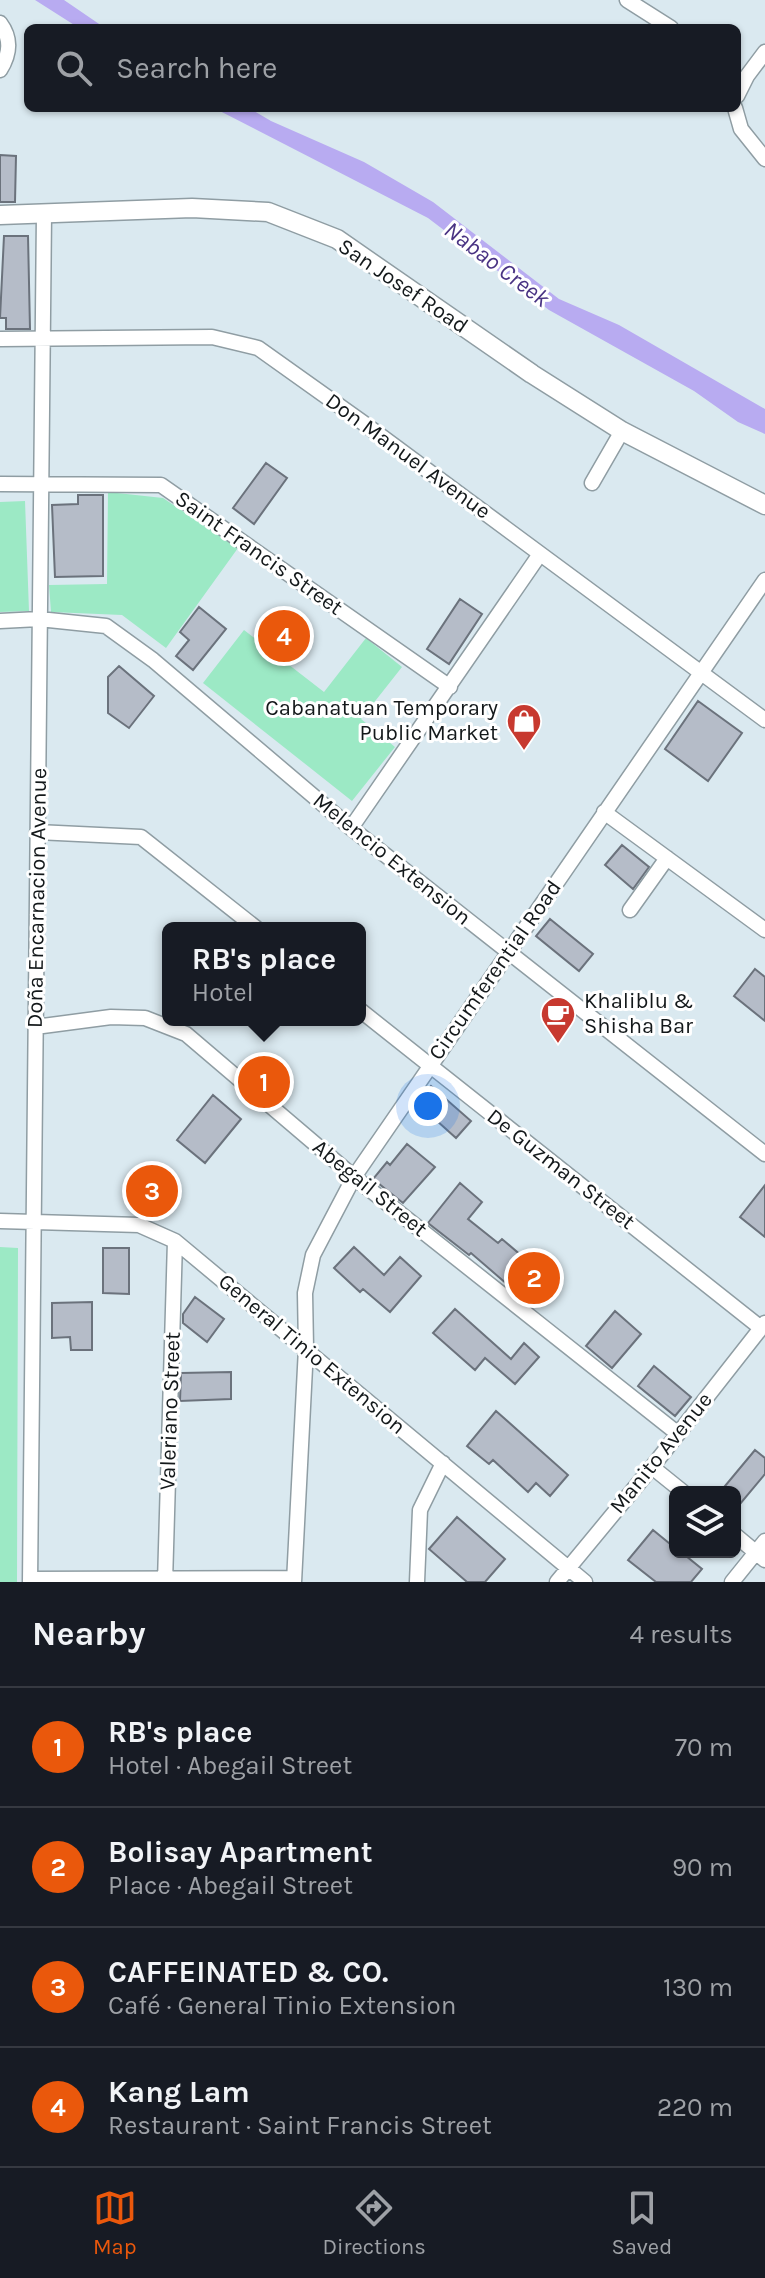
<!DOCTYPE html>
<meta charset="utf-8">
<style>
:root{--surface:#171b24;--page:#242831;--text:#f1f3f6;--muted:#9ea1a6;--line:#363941;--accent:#ea580c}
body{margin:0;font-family:Karla,sans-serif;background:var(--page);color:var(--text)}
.controls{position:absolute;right:24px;bottom:24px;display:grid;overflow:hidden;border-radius:12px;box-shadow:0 2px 6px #0004}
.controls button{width:72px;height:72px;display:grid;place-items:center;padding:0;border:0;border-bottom:2px solid var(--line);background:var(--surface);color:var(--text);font:40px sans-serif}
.you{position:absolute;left:428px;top:1106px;width:28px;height:28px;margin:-20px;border:6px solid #fff;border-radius:50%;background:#1a73e8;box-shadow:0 0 0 12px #1a73e833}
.badge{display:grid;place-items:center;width:52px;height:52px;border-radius:50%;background:var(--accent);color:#fff;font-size:26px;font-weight:700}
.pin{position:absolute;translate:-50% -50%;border:4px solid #fff;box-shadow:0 2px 8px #0006}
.popup{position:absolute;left:162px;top:922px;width:204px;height:104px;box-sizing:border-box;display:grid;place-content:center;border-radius:12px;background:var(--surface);filter:drop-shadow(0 2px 6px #0005);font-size:26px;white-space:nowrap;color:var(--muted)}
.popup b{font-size:30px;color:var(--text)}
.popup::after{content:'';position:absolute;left:50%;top:100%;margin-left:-16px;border:16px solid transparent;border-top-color:var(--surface)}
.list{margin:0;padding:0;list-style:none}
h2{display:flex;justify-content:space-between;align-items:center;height:104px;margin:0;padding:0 32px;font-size:34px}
h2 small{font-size:26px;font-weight:400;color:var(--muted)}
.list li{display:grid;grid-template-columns:52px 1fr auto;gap:24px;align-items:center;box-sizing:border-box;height:120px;padding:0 32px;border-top:2px solid var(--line)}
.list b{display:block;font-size:30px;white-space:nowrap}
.list p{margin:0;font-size:26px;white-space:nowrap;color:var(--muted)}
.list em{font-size:26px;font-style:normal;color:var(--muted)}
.icon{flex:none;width:44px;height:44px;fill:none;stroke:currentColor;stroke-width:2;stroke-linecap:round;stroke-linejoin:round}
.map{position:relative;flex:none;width:765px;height:1582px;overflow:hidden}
.search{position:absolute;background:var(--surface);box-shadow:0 2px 6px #0004;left:24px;right:24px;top:24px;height:88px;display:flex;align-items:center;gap:20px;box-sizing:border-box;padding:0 28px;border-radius:12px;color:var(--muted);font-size:30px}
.sheet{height:584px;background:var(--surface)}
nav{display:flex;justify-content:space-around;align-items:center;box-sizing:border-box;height:112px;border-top:2px solid var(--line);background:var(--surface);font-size:22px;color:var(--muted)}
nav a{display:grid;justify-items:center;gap:4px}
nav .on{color:var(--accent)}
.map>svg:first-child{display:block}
</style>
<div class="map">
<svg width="765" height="1582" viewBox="0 0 765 1582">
<rect width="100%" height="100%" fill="#dae9f0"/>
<!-- green -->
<path fill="#9ce9c5" d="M 108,492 L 163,498 L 238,548 L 166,648 L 122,615 L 51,612 L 49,585 L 107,584 Z
M 25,501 L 29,611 L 0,612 L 0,502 Z
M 244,630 L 324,692 L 366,638 L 402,667 L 361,719 L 395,747 L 352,801 L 203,683 Z
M 0,1247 L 18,1248 L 17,1582 L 0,1582 Z"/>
<!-- water -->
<path fill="#b8abf1" d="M 35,0 L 64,0 L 105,28 L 79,28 Z
M 214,108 L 249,108 L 271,121 L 364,162 L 433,202 L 559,299 L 619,325 L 765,409 L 765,434 L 738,422 L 694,391 L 549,310 L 428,218 Z"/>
<!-- building -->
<path fill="#b5bcc8" stroke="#6b727c" stroke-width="2" d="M 0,155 L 16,156 L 15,202 L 0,202 Z
M 4,236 L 28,236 L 30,329 L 6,329 L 6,318 L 0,318 Z
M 266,463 L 287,478 L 254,524 L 233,508 Z
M 78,495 L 103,495 L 103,576 L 55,577 L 52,505 L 78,504 Z
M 460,599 L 482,614 L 449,664 L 427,649 Z
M 199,607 L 226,629 L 193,670 L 176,656 L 189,640 L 180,632 Z
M 119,666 L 154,696 L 129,728 L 108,713 L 108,677 Z
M 698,701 L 742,733 L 708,781 L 665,749 Z
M 622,845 L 649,867 L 633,889 L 605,865 Z
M 550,919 L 593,954 L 579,971 L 536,936 Z
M 755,969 L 765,977 L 765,1021 L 734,996 Z
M 431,1086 L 471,1121 L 456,1138 L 417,1103 Z
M 213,1095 L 241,1119 L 205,1163 L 177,1140 Z
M 407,1144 L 435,1167 L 403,1203 L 373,1179 L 387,1162 L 390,1165 Z
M 142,1171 L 173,1180 L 161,1212 L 131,1203 Z
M 460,1183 L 482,1202 L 468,1219 L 498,1243 L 502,1239 L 529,1262 L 539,1250 L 560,1268 L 530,1304 L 471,1253 L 469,1255 L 428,1223 Z
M 765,1185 L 765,1237 L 740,1217 Z
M 354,1247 L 384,1275 L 400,1257 L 421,1276 L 390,1312 L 363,1289 L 360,1292 L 334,1268 Z
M 103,1248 L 129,1248 L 129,1294 L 103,1293 Z
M 195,1297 L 224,1319 L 207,1342 L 183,1323 L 183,1314 Z
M 92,1302 L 92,1350 L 71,1350 L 70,1337 L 52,1338 L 52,1303 Z
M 455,1309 L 511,1359 L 524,1343 L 539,1357 L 515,1384 L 485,1358 L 475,1370 L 433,1333 Z
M 615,1311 L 641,1334 L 612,1368 L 586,1346 Z
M 654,1366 L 691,1397 L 675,1416 L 638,1386 Z
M 231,1372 L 231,1399 L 180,1401 L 181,1373 Z
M 496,1411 L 568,1475 L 550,1496 L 536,1483 L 528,1492 L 493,1460 L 489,1464 L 467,1446 Z
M 755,1450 L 765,1458 L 765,1474 L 735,1510 L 735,1492 L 720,1492 Z
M 457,1517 L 505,1559 L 485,1582 L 467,1582 L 429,1549 Z
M 653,1530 L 675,1548 L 675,1552 L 681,1552 L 702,1569 L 691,1582 L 656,1582 L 628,1560 Z"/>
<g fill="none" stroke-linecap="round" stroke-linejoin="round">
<!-- minor casing -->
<g stroke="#8f9da3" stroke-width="17">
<path id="minor" d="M 627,0 L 671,28
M 0,23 C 12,39 10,54 0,70
M 737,96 L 747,76 L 765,52
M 735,108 L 741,129 L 765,159
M 0,339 L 212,337 L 258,348 L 362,422 L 765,720
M 592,483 L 622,431
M 0,484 L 161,485 L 450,687
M 0,621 L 39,619 L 106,626 L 153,660 L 351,828 L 765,1154
M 604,812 L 765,930
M 351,828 L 540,554
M 37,832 L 141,837 L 256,928
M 630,910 L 667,858
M 360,1010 L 761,1328
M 35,1027 L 111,1017 L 145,1018 L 186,1034 L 354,1177 L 677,1433
M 0,1221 L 139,1225 L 175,1241 L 585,1582
M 652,1467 L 683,1492
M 735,1535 L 765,1560
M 30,1579 L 294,1578
M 30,1582 L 44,214
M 165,1582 L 175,1241
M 294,1582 L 306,1348 L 305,1293 L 313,1255 L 354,1177 L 765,580
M 417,1582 L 420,1510 L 443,1463
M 557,1582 L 652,1467 L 765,1323
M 732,1582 L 765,1541"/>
</g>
<!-- major casing -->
<g stroke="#8f9da3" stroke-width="21">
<path id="major" d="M 0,215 L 192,208 L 268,212 L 337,239 L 532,374 L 622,431 L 765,505"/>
</g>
<!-- minor -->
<use href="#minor" stroke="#fff" stroke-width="14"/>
<!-- major -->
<use href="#major" stroke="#fff" stroke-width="18"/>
</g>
<!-- icons -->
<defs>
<g id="shop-pin" transform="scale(1.8)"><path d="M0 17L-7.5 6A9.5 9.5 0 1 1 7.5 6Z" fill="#c7392f" stroke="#fff"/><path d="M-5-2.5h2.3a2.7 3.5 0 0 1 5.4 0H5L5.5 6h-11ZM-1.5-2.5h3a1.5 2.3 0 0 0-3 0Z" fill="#fff"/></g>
<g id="cafe-pin" transform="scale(1.8)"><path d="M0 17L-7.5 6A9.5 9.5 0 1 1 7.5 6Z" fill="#c7392f" stroke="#fff"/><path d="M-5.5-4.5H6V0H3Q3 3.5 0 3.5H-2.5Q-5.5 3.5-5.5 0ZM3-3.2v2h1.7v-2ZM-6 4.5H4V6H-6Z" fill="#fff"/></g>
</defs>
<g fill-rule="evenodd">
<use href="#shop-pin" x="524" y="721"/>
<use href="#cafe-pin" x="558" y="1014"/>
</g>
<g text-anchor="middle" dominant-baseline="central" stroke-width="6" stroke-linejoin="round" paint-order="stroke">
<!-- street labels -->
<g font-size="22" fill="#13181a" stroke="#fff">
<text transform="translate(403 286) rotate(34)">San Josef Road</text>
<text transform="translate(408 456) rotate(36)">Don Manuel Avenue</text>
<text transform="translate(259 553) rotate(35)">Saint Francis Street</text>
<text transform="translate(392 859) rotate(39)">Melencio Extension</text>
<text transform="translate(37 898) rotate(-89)">Doña Encarnacion Avenue</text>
<text transform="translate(495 970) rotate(-55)">Circumferential Road</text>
<text transform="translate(561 1169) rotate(38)">De Guzman Street</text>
<text transform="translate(370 1188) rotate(39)">Abegail Street</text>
<text transform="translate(312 1354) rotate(40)">General Tinio Extension</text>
<text transform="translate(170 1411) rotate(-88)">Valeriano Street</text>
<text transform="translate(661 1453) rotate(-51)">Manito Avenue</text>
</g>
<!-- poi labels -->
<g font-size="22" fill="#13181a" stroke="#fff" text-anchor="end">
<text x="498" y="708">Cabanatuan Temporary<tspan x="498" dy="25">Public Market</tspan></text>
<text x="584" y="1001" text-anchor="start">Khaliblu &amp;<tspan x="584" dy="25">Shisha Bar</tspan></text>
</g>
<!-- water labels -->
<g font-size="24" font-style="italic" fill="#493383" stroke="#fff">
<text transform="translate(497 264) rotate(37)">Nabao Creek</text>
</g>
</g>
</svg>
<div class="controls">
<button><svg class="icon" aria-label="layers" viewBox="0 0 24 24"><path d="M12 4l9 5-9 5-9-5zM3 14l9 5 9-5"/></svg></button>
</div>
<div class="you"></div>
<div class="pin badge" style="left:264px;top:1082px">1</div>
<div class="popup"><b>RB's place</b>Hotel</div>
<div class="pin badge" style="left:534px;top:1278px">2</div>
<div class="pin badge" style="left:152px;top:1191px">3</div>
<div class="pin badge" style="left:284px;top:636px">4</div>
<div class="search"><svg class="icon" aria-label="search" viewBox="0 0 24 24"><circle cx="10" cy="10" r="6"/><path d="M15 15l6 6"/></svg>Search here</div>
</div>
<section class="sheet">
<h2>Nearby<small>4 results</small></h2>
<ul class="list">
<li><span class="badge">1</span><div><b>RB's place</b><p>Hotel · Abegail Street</p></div><em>70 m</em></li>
<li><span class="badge">2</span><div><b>Bolisay Apartment</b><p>Place · Abegail Street</p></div><em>90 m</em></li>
<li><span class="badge">3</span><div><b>CAFFEINATED &amp; CO.</b><p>Café · General Tinio Extension</p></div><em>130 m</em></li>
<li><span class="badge">4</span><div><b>Kang Lam</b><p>Restaurant · Saint Francis Street</p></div><em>220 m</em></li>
</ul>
</section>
<nav>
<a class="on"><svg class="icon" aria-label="map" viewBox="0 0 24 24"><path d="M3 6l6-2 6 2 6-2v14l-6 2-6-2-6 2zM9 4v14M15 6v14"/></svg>Map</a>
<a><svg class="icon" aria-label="directions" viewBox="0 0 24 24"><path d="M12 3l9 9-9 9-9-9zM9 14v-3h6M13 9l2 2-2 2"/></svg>Directions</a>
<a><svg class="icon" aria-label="saved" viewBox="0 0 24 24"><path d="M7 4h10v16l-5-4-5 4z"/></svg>Saved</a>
</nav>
